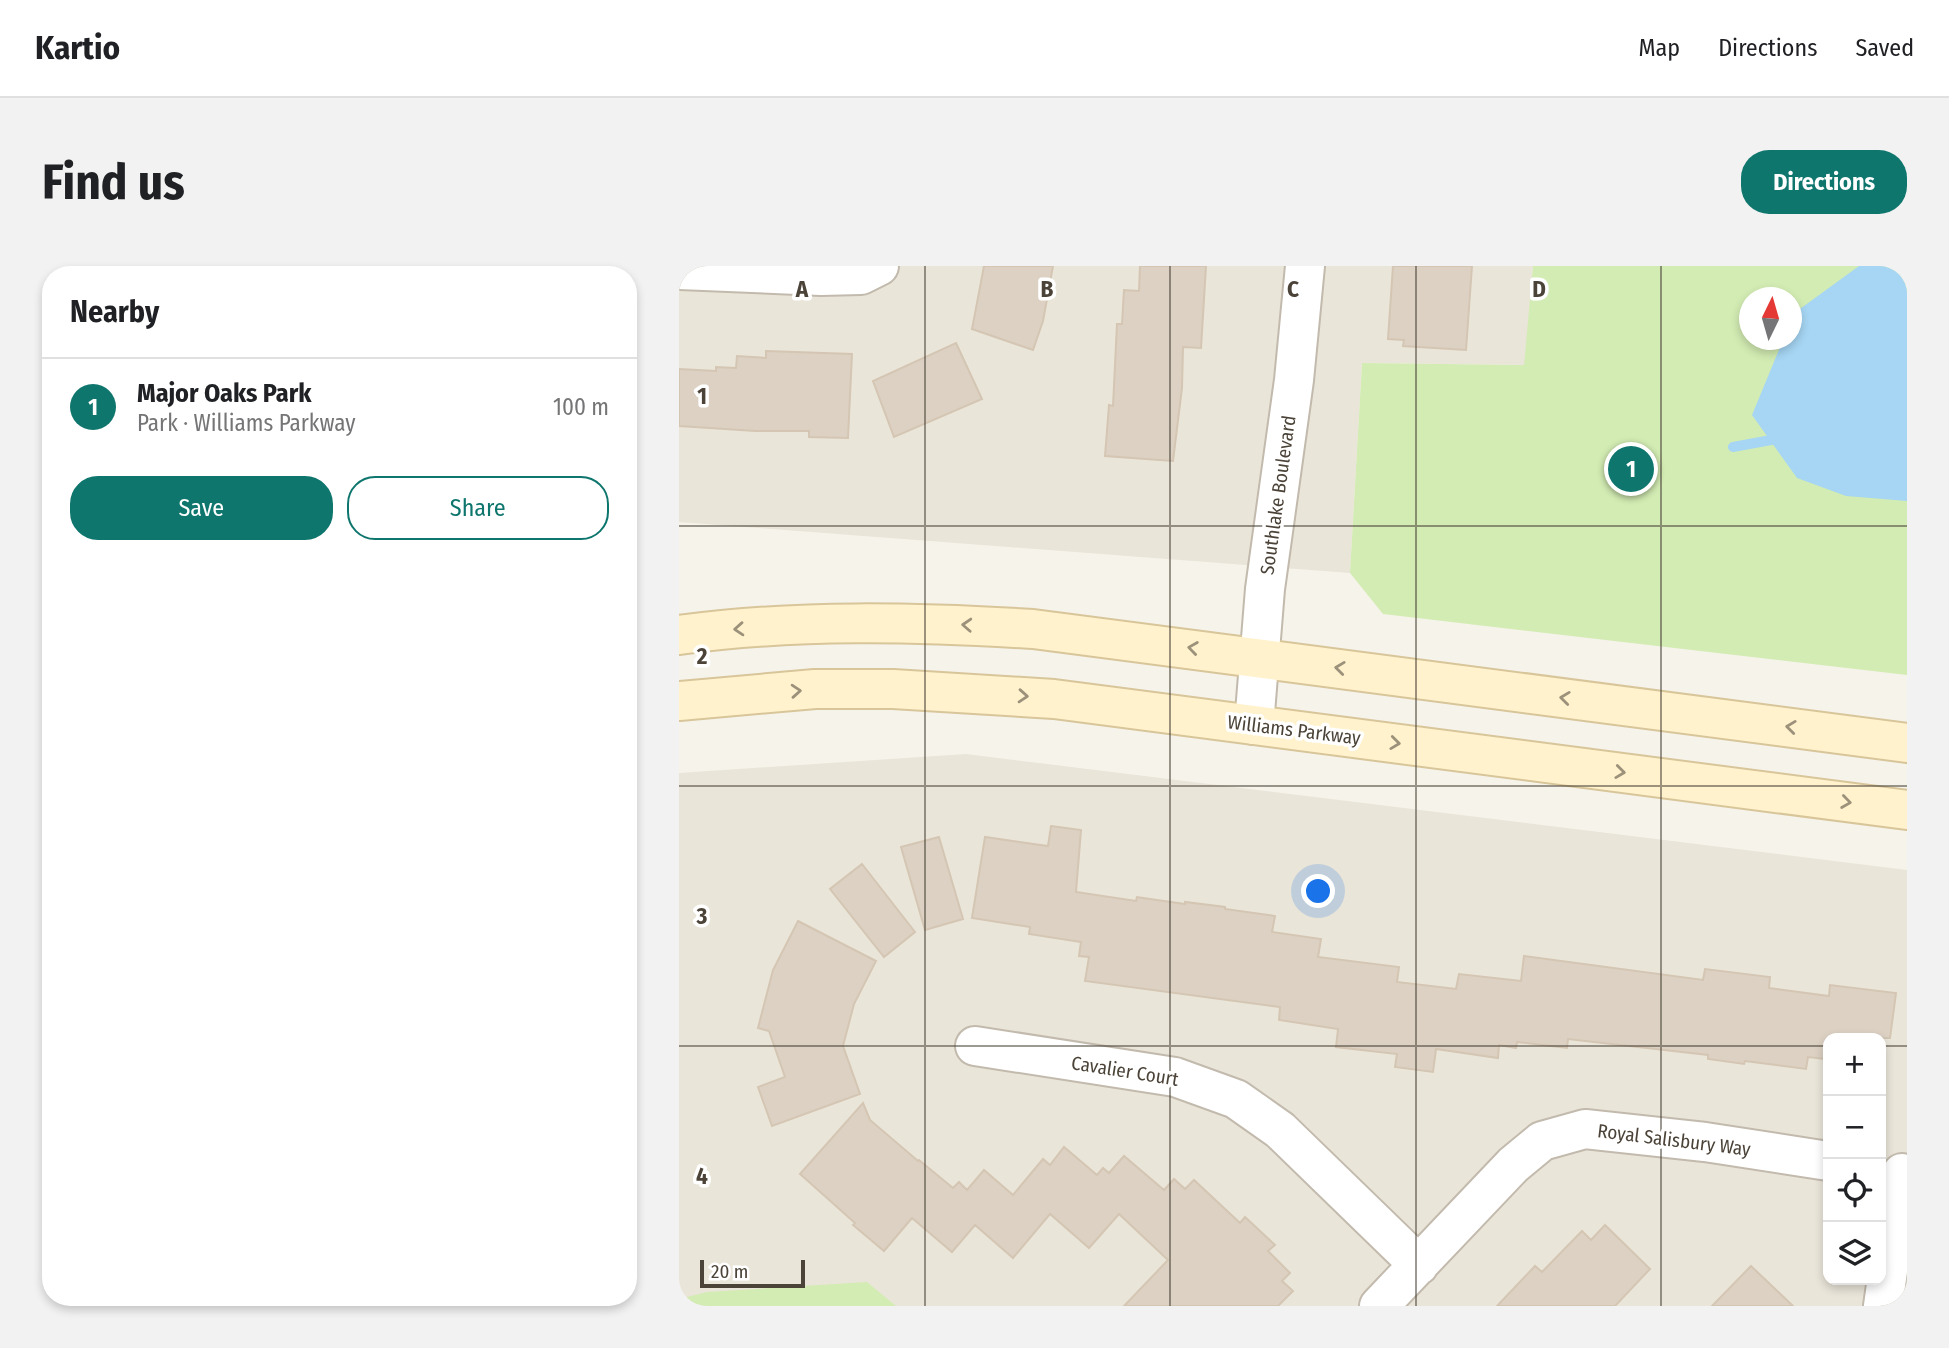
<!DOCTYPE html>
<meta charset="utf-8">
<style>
:root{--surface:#fff;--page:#f2f2f2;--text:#202124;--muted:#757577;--line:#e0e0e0;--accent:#0f766e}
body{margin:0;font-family:"Fira Sans Condensed",sans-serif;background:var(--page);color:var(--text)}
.controls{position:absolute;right:21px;bottom:21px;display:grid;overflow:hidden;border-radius:14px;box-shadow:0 4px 10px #0003}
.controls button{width:63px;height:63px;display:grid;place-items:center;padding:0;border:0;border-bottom:2px solid var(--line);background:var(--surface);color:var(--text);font:35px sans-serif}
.compass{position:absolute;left:1060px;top:21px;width:63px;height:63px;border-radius:50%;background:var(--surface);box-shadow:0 4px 10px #0003;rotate:5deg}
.scale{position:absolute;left:21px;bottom:18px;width:105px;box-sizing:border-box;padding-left:7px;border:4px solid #4b4338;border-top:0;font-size:19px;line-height:24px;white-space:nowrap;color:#4b4338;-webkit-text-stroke:5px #fff;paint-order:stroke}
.you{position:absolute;left:640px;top:626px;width:24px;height:24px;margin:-18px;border:5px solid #fff;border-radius:50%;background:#1a73e8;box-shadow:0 0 0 10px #1a73e833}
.badge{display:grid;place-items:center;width:46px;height:46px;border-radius:50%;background:var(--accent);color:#fff;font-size:23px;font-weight:700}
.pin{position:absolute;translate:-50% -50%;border:4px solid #fff;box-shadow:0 2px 7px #0006}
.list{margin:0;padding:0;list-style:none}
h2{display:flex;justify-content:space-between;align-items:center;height:91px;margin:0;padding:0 28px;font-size:30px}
h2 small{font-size:23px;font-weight:400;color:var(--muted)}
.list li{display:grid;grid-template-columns:46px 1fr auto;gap:21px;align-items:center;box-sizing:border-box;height:98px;padding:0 28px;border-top:2px solid var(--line)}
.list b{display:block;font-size:26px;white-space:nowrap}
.list p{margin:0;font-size:23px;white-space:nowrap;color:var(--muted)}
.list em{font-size:23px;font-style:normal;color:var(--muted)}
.actions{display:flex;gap:14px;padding:21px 28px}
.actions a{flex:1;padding:16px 0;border:2px solid var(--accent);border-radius:28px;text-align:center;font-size:24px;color:var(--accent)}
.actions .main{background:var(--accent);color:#fff}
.icon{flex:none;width:38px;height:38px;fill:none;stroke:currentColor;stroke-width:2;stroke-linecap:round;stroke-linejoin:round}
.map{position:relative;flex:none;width:1228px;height:1040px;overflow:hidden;border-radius:28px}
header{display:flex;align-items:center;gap:42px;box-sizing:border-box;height:98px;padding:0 35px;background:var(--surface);border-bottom:2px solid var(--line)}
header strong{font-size:33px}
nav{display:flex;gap:38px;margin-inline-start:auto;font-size:24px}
.intro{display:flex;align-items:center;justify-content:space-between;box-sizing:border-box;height:168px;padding:0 42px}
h1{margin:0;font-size:49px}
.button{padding:18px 32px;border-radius:28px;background:var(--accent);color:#fff;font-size:24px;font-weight:700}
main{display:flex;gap:42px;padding:0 42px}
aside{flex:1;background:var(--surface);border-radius:28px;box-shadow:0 4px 10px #0003}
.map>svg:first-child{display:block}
</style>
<header>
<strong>Kartio</strong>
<nav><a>Map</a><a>Directions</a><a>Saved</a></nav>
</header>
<div class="intro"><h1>Find us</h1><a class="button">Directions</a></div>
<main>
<aside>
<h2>Nearby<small></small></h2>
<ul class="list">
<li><span class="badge">1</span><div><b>Major Oaks Park</b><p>Park · Williams Parkway</p></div><em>100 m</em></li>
</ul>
<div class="actions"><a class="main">Save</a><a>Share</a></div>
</aside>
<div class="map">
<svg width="1228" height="1040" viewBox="0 0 1228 1040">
<rect width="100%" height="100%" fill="#f6f3eb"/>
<!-- residential -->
<path fill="#eae5d9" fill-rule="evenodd" d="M 0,0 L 854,0 L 846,99 L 683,97 L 671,307 L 0,256 Z
M 287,488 L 1228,604 L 1228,1040 L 0,1040 L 0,507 ZM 1149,772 L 1202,772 L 1202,1014 L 1149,1014 Z"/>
<!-- green -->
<path fill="#d3ecb3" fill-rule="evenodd" d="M 854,0 L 1228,0 L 1228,409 L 704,348 L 671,307 L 683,97 L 845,99 ZM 1070,32 L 1112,32 L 1112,74 L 1070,74 Z
M 188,1016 L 217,1040 L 0,1040 L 0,1033 L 28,1026 Z"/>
<!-- water -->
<path fill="#a6d6f4" d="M 1180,0 L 1228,0 L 1228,235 L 1167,230 L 1118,212 L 1073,149 L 1104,74 L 1112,74 L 1114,48 Z"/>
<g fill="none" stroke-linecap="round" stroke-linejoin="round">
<!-- stream -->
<path stroke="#a6d6f4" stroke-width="10" d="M 1054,181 L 1103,172"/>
</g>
<!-- building -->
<path fill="#dcd1c3" stroke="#d4c6b3" stroke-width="2" d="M 305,0 L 374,0 L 364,55 L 354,84 L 293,63 Z
M 461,0 L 527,0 L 522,82 L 504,81 L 503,122 L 494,195 L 426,190 L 430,139 L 434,140 L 438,58 L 443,58 L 445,24 L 460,25 Z
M 714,0 L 793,0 L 787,84 L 724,80 L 725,74 L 709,73 Z
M 277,77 L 303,133 L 215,171 L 194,115 Z
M 87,85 L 173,88 L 169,172 L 130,171 L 130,165 L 76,165 L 0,160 L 0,103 L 37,105 L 37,101 L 57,102 L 58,90 L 87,92 Z
M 372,560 L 402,564 L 397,626 L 457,635 L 458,631 L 506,638 L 506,636 L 546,641 L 546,643 L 596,650 L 593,666 L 642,673 L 639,691 L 720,701 L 718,716 L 777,723 L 780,708 L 842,715 L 845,690 L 1024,714 L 1026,703 L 1091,711 L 1090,722 L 1150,730 L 1151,719 L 1217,727 L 1211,772 L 1149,772 L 1146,793 L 1129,791 L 1127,803 L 1066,795 L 1065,798 L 1029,793 L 1029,789 L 889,773 L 888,782 L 838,776 L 837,782 L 820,779 L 819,792 L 757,783 L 754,806 L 716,801 L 718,788 L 657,781 L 659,763 L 600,754 L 601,741 L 406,715 L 410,691 L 400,690 L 402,676 L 350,668 L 351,661 L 293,652 L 306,571 L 369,580 Z
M 260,571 L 284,653 L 246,664 L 222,581 Z
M 183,598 L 236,666 L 205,691 L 151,623 Z
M 119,655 L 197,695 L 175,738 L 164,780 L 181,828 L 93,860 L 79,821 L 106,811 L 90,765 L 79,762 L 94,704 Z
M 184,837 L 191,854 L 239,895 L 240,894 L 274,922 L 280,916 L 288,924 L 305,904 L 334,929 L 364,893 L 371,899 L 385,881 L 418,909 L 424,902 L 430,907 L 445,890 L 485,924 L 495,913 L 506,923 L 515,914 L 561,957 L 566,951 L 596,979 L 589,985 L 611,1007 L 603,1015 L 614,1025 L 599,1040 L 445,1040 L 489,994 L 440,948 L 410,982 L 371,948 L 334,992 L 296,959 L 273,986 L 233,952 L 205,985 L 174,959 L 176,957 L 121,908 Z
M 926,959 L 971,1003 L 936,1040 L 818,1040 L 856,1000 L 863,1006 L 903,965 L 912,974 Z
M 1072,1000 L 1114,1040 L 1033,1040 Z"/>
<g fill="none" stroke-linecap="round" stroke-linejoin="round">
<!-- minor casing -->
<g stroke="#c2baad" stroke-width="42">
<path id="minor" d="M 0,4 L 142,10 L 182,9 L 200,0
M 296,780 L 496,811 L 557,833 L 601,864 L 740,999
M 700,1040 L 834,899 L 863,875 L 906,863 L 1026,876 L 1149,895
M 1204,1040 L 1223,907"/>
</g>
<!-- tertiary casing -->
<g stroke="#c2baad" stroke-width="42">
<path id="tertiary" d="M 575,459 L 586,323 L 615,114 L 626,0"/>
</g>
<!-- secondary casing -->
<g stroke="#d8c69a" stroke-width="42">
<path id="secondary" d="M 0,369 C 117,353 237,356 354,363 L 1228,477
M 0,435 L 136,423 L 214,423 L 375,433 L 1228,544"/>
</g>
<!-- minor -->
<use href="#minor" stroke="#fff" stroke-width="38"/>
<!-- tertiary -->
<use href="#tertiary" stroke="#fff" stroke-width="38"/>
<!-- secondary -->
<use href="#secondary" stroke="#fff2cc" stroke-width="38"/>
</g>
<!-- one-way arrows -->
<defs><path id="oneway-chevron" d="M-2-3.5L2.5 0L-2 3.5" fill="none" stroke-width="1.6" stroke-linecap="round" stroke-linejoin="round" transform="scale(1.75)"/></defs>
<g stroke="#9c927b">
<use href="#oneway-chevron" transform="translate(288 359) rotate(-177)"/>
<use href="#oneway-chevron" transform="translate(60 363) rotate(176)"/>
<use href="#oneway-chevron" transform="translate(514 382) rotate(-172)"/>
<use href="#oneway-chevron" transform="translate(661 402) rotate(-173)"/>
<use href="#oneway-chevron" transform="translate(117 425) rotate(-4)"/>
<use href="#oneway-chevron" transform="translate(344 430) rotate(4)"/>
<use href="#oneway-chevron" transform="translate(886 432) rotate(-173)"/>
<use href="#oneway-chevron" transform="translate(1112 461) rotate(-173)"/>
<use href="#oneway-chevron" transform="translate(716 477) rotate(7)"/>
<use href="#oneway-chevron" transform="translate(941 506) rotate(7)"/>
<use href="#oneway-chevron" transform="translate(1167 536) rotate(8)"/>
</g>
<!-- grid -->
<path fill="none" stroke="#4b4338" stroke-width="2" stroke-opacity="0.55" d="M 246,0 L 246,1040M 491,0 L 491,1040M 737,0 L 737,1040M 982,0 L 982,1040M 0,260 L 1228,260M 0,520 L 1228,520M 0,780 L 1149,780M 1202,780 L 1228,780"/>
<g text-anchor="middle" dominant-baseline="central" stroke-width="7" stroke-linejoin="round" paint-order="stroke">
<!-- street labels -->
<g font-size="19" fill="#4b4338" stroke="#fff">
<text transform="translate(599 229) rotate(-82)">Southlake Boulevard</text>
<text transform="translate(615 464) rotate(7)">Williams Parkway</text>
<text transform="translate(446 805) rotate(9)">Cavalier Court</text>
<text transform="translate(995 874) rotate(7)">Royal Salisbury Way</text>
</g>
</g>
<g font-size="23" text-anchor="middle" font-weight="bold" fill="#4b4338" stroke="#fff" stroke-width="7" stroke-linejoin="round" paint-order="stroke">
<text x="123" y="31">A</text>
<text x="368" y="31">B</text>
<text x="614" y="31">C</text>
<text x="860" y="31">D</text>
<text x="23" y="138">1</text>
<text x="23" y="398">2</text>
<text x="23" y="658">3</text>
<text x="23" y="918">4</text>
</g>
</svg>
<div class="controls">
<button>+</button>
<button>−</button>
<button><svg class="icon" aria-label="locate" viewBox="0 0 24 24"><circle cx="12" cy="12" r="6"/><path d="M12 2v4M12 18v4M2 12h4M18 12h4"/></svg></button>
<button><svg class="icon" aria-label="layers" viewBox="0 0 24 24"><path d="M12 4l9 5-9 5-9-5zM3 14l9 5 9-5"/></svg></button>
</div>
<svg class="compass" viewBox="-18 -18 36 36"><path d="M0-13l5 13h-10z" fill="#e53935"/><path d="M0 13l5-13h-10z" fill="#757577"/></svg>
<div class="scale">20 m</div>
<div class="you"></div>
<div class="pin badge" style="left:952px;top:203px">1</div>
</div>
</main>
